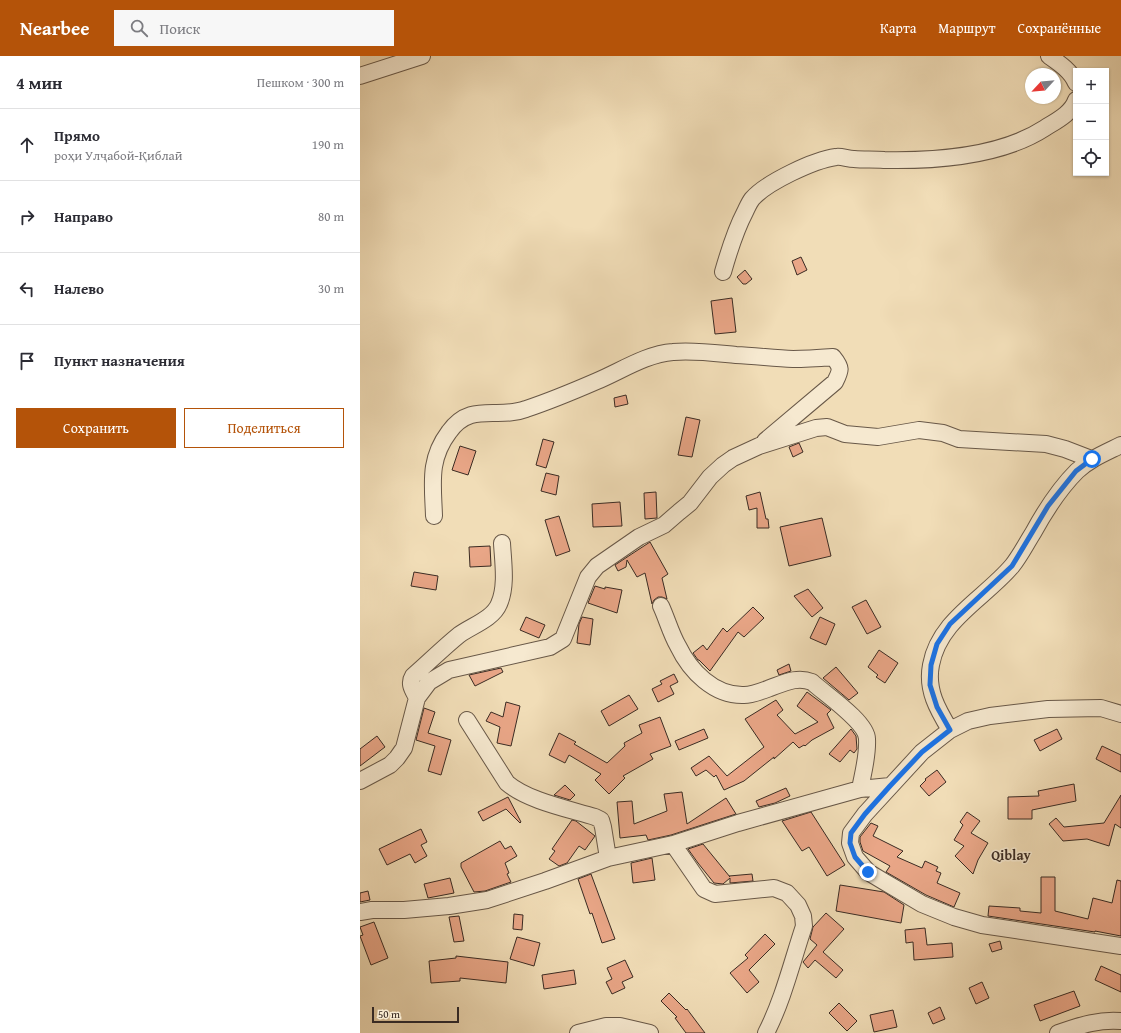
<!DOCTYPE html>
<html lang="ru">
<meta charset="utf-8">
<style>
:root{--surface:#fff;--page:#f7f7f7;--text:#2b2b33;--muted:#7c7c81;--line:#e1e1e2;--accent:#b45309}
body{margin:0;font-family:"Gentium Book Plus",serif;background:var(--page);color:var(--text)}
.controls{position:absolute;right:12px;top:12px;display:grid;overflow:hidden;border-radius:0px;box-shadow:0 1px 3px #0004}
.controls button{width:36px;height:36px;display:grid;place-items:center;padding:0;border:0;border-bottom:1px solid var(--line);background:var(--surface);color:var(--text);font:20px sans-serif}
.compass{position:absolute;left:665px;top:12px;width:36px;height:36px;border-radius:50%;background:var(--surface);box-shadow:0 1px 3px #0004;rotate:244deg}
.scale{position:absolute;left:12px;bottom:10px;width:87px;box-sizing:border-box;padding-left:4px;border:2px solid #3a2b23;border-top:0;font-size:11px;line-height:14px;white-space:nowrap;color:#3a2b23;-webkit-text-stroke:3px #f6e9d0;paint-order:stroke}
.stop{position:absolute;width:12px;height:12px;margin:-9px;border:3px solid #1a73e8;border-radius:50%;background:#fff}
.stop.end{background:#1a73e8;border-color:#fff;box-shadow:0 1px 4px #0008}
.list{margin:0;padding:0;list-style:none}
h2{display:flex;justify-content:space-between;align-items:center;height:52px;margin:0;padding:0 16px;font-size:17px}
h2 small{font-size:13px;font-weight:400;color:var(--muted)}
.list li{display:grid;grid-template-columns:26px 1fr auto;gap:12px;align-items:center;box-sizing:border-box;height:72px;padding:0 16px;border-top:1px solid var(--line)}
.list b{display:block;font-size:15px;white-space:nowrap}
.list p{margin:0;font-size:13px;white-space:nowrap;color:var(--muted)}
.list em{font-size:13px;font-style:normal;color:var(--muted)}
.actions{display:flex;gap:8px;padding:12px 16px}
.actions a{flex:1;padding:9px 0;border:1px solid var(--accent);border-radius:0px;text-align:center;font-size:14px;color:var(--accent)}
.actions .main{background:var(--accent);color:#fff}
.icon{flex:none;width:22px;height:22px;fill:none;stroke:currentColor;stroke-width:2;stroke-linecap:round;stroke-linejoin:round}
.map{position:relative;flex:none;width:761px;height:977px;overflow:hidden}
header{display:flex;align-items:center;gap:24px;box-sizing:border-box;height:56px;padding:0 20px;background:var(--accent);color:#fff}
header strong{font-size:19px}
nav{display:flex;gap:22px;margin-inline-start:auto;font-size:14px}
.search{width:280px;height:36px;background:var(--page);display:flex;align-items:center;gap:10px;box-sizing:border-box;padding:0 14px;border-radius:0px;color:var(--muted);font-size:15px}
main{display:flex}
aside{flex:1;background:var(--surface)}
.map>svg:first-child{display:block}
</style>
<header>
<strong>Nearbee</strong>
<div class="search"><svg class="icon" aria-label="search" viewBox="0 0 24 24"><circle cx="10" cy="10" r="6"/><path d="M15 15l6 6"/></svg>Поиск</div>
<nav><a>Карта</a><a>Маршрут</a><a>Сохранённые</a></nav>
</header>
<main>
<aside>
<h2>4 мин<small>Пешком · 300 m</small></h2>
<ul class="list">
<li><svg class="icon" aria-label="ahead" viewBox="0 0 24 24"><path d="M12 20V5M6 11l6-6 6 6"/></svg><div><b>Прямо</b><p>роҳи Улҷабой-Қиблаӣ</p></div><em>190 m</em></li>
<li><svg class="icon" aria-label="right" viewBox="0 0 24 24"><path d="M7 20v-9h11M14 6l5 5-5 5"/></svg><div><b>Направо</b></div><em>80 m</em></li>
<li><svg class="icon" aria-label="left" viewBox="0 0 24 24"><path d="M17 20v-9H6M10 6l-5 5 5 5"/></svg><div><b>Налево</b></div><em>30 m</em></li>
<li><svg class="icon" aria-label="arrive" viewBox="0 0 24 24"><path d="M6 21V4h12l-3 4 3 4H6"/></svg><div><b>Пункт назначения</b></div></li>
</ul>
<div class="actions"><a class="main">Сохранить</a><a>Поделиться</a></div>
</aside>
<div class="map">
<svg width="761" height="977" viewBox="0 0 761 977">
<rect width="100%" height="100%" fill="#f1ddb7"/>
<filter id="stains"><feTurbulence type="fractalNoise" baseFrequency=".005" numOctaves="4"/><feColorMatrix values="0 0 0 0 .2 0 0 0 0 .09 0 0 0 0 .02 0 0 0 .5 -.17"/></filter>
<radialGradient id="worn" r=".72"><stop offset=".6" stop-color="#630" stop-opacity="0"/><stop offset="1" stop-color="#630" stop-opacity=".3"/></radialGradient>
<!-- building -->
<path fill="#e9a687" stroke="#3a2b23" d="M 441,201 L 447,214 L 437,219 L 432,205 Z
M 385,214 L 392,223 L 386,228 L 383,228 L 377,221 Z
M 372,242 L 376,276 L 355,278 L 351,245 Z
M 266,339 L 268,348 L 255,351 L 254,342 Z
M 326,361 L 340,364 L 332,401 L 318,399 Z
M 183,383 L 194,386 L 186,412 L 176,409 Z
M 439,387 L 443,396 L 433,401 L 429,391 Z
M 100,390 L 116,395 L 108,419 L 92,414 Z
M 186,417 L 199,420 L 196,439 L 181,435 Z
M 296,436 L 297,462 L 285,463 L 284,437 Z
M 400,436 L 406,463 L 408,463 L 409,472 L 397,472 L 397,452 L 389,454 L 386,440 Z
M 260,446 L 262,470 L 233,471 L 232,448 Z
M 199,460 L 210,495 L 196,500 L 185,464 Z
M 462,462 L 471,500 L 429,510 L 420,471 Z
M 290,486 L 308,518 L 302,522 L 307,543 L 302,541 L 298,541 L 294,544 L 292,548 L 285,517 L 277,521 L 267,504 L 266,511 L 258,515 L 255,509 Z
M 130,490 L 131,510 L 110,511 L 109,491 Z
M 54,516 L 78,520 L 76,534 L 51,530 Z
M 235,530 L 245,533 L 245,531 L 262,534 L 257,557 L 228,547 Z
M 448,533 L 463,552 L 452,561 L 434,540 Z
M 506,544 L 521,571 L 507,578 L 492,551 Z
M 393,551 L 404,562 L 384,581 L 378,576 L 350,615 L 339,604 L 338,604 L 333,597 L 343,589 L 347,594 L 363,572 L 367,576 Z
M 166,561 L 185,569 L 179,582 L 160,574 Z
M 222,561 L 233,563 L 230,589 L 217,587 L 219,568 Z
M 460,561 L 475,568 L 466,589 L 450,582 Z
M 519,594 L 538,607 L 525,627 L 516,621 L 518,619 L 508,611 Z
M 429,608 L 431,615 L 419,619 L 417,614 Z
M 476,611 L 498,637 L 489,644 L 463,622 Z
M 141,612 L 143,616 L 115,630 L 109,619 Z
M 314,618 L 318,626 L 310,630 L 314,638 L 298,646 L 292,633 L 302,628 L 300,625 Z
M 447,636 L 471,654 L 467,658 L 474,672 L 452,684 L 445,690 L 444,689 L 439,692 L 433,686 L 414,703 L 414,701 L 384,725 L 364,734 L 356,719 L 354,721 L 346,714 L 336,720 L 331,712 L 349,700 L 367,720 L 404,691 L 385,663 L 416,644 L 423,654 L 417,659 L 435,678 L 458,666 L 437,650 Z
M 269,639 L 278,653 L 249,670 L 241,655 Z
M 146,646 L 160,650 L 151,690 L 137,687 L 140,671 L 126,665 L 131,656 L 143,661 Z
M 64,652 L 75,656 L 68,677 L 91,684 L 81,719 L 68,715 L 75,690 L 56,684 Z
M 300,661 L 311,690 L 290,698 L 293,703 L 263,720 L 265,722 L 249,738 L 235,724 L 241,718 L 209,699 L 205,707 L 189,699 L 199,677 L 216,686 L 214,688 L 247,707 L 265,690 L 264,687 L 282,677 L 279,669 Z
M 344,673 L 348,682 L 319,694 L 315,685 Z
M 491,673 L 496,680 L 497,693 L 494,697 L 490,694 L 480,706 L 469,698 Z
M 697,673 L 702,683 L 680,695 L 674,684 Z
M 17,680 L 25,691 L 0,710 L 0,693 Z
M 742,690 L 761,699 L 761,716 L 736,703 Z
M 577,714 L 586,726 L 569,740 L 560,730 L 566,724 L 565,723 Z
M 714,728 L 716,745 L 672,754 L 672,763 L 648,763 L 648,741 L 679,740 L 678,735 Z
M 205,729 L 215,739 L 210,744 L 194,739 Z
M 426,732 L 430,740 L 415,747 L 399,751 L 396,745 Z
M 322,736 L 327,768 L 366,742 L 376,758 L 311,779 L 288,784 L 286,779 L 260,782 L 257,746 L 272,745 L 274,768 L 307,755 L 304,738 Z
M 761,739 L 761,772 L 755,768 L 749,790 L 727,783 L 703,785 L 689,768 L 696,762 L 704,771 L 744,767 Z
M 148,741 L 161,766 L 160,767 L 146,753 L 123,765 L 118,756 Z
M 451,756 L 485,809 L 467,820 L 449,791 L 442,795 L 422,765 Z
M 607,756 L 620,765 L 611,777 L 628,787 L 618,804 L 613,818 L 595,800 L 604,790 L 594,784 L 603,769 L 600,766 Z
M 212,764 L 216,765 L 235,780 L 225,794 L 219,790 L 207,807 L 199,810 L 189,803 L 195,795 L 192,793 Z
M 511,767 L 518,770 L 513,780 L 543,795 L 537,801 L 562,812 L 565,805 L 578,811 L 576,815 L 581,817 L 577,827 L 600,837 L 594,851 L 566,839 L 526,816 L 530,810 L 503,795 L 500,786 L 500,781 Z
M 61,773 L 67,786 L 61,789 L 67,800 L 55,807 L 50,798 L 27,809 L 19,793 Z
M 140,785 L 145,793 L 151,790 L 157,800 L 145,807 L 149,817 L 147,818 L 151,826 L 125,835 L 114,836 L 101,811 L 101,807 Z
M 343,788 L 370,821 L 369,820 L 392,818 L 393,825 L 370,827 L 370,822 L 363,828 L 354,827 L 338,807 L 328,793 Z
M 292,802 L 295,824 L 273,827 L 271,807 Z
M 231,818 L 255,883 L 242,887 L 232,857 L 230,858 L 218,823 Z
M 681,821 L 695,821 L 695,855 L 728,863 L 733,842 L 752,847 L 757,824 L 761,825 L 761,880 L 735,875 L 735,876 L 628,860 L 629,850 L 660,852 L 660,855 L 681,857 Z
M 90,822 L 94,837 L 68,842 L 64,828 Z
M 480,829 L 524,836 L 544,849 L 541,867 L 476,855 Z
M 8,835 L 10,844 L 0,846 L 0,837 Z
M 466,857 L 484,873 L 463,896 L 483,914 L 476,922 L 455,904 L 448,912 L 443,906 L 457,889 L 450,883 L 453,871 Z
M 154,858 L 163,859 L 162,874 L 153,873 Z
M 99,860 L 104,885 L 94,886 L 89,861 Z
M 14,866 L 28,902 L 11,909 L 0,880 L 3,879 L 0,871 Z
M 565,872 L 567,889 L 592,887 L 593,901 L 554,904 L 553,886 L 546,887 L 545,874 Z
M 405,878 L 415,888 L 389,914 L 399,926 L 387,937 L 370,917 L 388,902 L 385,899 Z
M 157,881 L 180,887 L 174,910 L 150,903 Z
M 640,885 L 642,893 L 632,896 L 629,888 Z
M 96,900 L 148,906 L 146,927 L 100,922 L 100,925 L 71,927 L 69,905 L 96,902 Z
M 265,904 L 273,921 L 262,926 L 265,932 L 252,938 L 246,926 L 252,923 L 247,912 Z
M 741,910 L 761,919 L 761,936 L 735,924 Z
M 214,914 L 216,928 L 184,933 L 182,919 Z
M 622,926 L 629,942 L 616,948 L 609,932 Z
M 714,935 L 720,950 L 680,965 L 674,949 Z
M 309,937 L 326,954 L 327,953 L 345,977 L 326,977 L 315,962 L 317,961 L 301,945 Z
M 479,947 L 497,965 L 487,975 L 469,957 Z
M 580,951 L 585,963 L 573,968 L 568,957 Z
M 533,954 L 537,971 L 514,976 L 510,959 Z"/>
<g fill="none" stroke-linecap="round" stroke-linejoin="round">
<!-- minor casing -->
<g stroke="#685848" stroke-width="18">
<path id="minor" d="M 689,0 C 699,7 711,15 716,27
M 0,20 L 62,0
M 363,216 C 369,195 375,175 385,156 C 387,152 389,147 392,143 C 407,126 454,104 476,101 C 481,100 488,103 494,103 C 504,104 514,103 524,104 C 575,105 642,100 685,72 C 696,65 712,57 716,44
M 74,460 C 73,428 68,404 89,376 C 111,345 137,364 166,353 C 190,345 214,335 237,325 C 261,315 286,298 313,296 C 333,294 355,297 376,299 C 395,300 414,302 433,303 C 446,303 460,302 473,301 C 482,312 481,314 475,326 L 405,385
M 301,550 C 307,563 311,578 318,590 C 330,615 354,640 384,639 C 392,639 402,635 410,632 C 424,627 437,620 452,626 C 465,638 507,666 507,683 C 508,700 503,717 500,733
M 57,642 C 53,634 48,628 53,620 C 68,607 83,592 99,579 C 111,570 133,563 139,548 C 147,530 143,506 142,487
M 761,658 L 741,652 L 688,653 L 630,660 L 608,665 L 590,674 L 562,696 L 505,758 L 491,777 L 490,787 L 495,801 L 508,816 L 523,825 L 562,848 L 594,861 L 622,869 L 761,890
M 107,664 L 147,727 C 168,745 209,753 235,761 L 241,764 L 243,771 L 248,802
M 590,674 C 578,654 566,634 571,609 C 579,564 624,543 652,510 C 660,500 666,488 673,477 C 685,455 699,433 717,415 C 730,403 745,397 761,389
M 0,725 L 30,709 L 37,702 L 44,692 L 57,642 L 69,626 L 89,614 L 190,591 L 203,583 L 228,521 L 237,510 L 279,481 L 304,469 L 319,456 L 330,447 L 350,421 L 363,409 L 373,402 L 399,390 L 456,372 L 467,371 L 485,378 L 518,381 L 559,374 L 583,377 L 599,383 L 686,388 L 705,393 L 731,403
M 313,788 L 344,833 L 355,838 L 414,832 L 427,837 L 438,849 L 443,860 L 444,870 C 432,906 423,944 406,977
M 0,856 L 12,854 L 44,854 L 89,850 L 127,844 L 185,825 L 248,802 L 313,788 L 378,767 L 500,733 L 530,730
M 218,977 L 246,970 L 260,970 L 290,977
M 698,977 C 719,970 738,963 761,965"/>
</g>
<!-- minor -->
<use href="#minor" stroke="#f6e9d0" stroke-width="16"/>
</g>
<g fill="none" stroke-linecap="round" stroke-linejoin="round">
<!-- route -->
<path stroke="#1a73e8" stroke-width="5" d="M 508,816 L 495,801 L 490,787 L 491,777 L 505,758 L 530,730 L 562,696 L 590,674 L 577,651 L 570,629 L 571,609 L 577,588 L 590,568 L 652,510 L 688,450 L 716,415 L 732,403"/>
</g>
<g text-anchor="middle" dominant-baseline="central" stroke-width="3" stroke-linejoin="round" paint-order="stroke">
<!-- quarter labels -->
<g font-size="14" font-weight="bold" fill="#3a2b23" stroke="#f6e9d0">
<text x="651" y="799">Qiblay</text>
</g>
</g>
<rect width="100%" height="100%" filter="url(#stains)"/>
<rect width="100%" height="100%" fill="url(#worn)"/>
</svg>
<div class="controls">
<button>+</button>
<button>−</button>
<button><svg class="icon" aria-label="locate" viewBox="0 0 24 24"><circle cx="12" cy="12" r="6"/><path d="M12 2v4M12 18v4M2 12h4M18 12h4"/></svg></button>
</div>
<svg class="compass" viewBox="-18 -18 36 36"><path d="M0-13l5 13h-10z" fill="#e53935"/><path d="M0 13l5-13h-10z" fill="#7c7c81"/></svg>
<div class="scale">50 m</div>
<div class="stop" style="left:732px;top:403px"></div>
<div class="stop end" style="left:508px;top:816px"></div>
</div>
</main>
